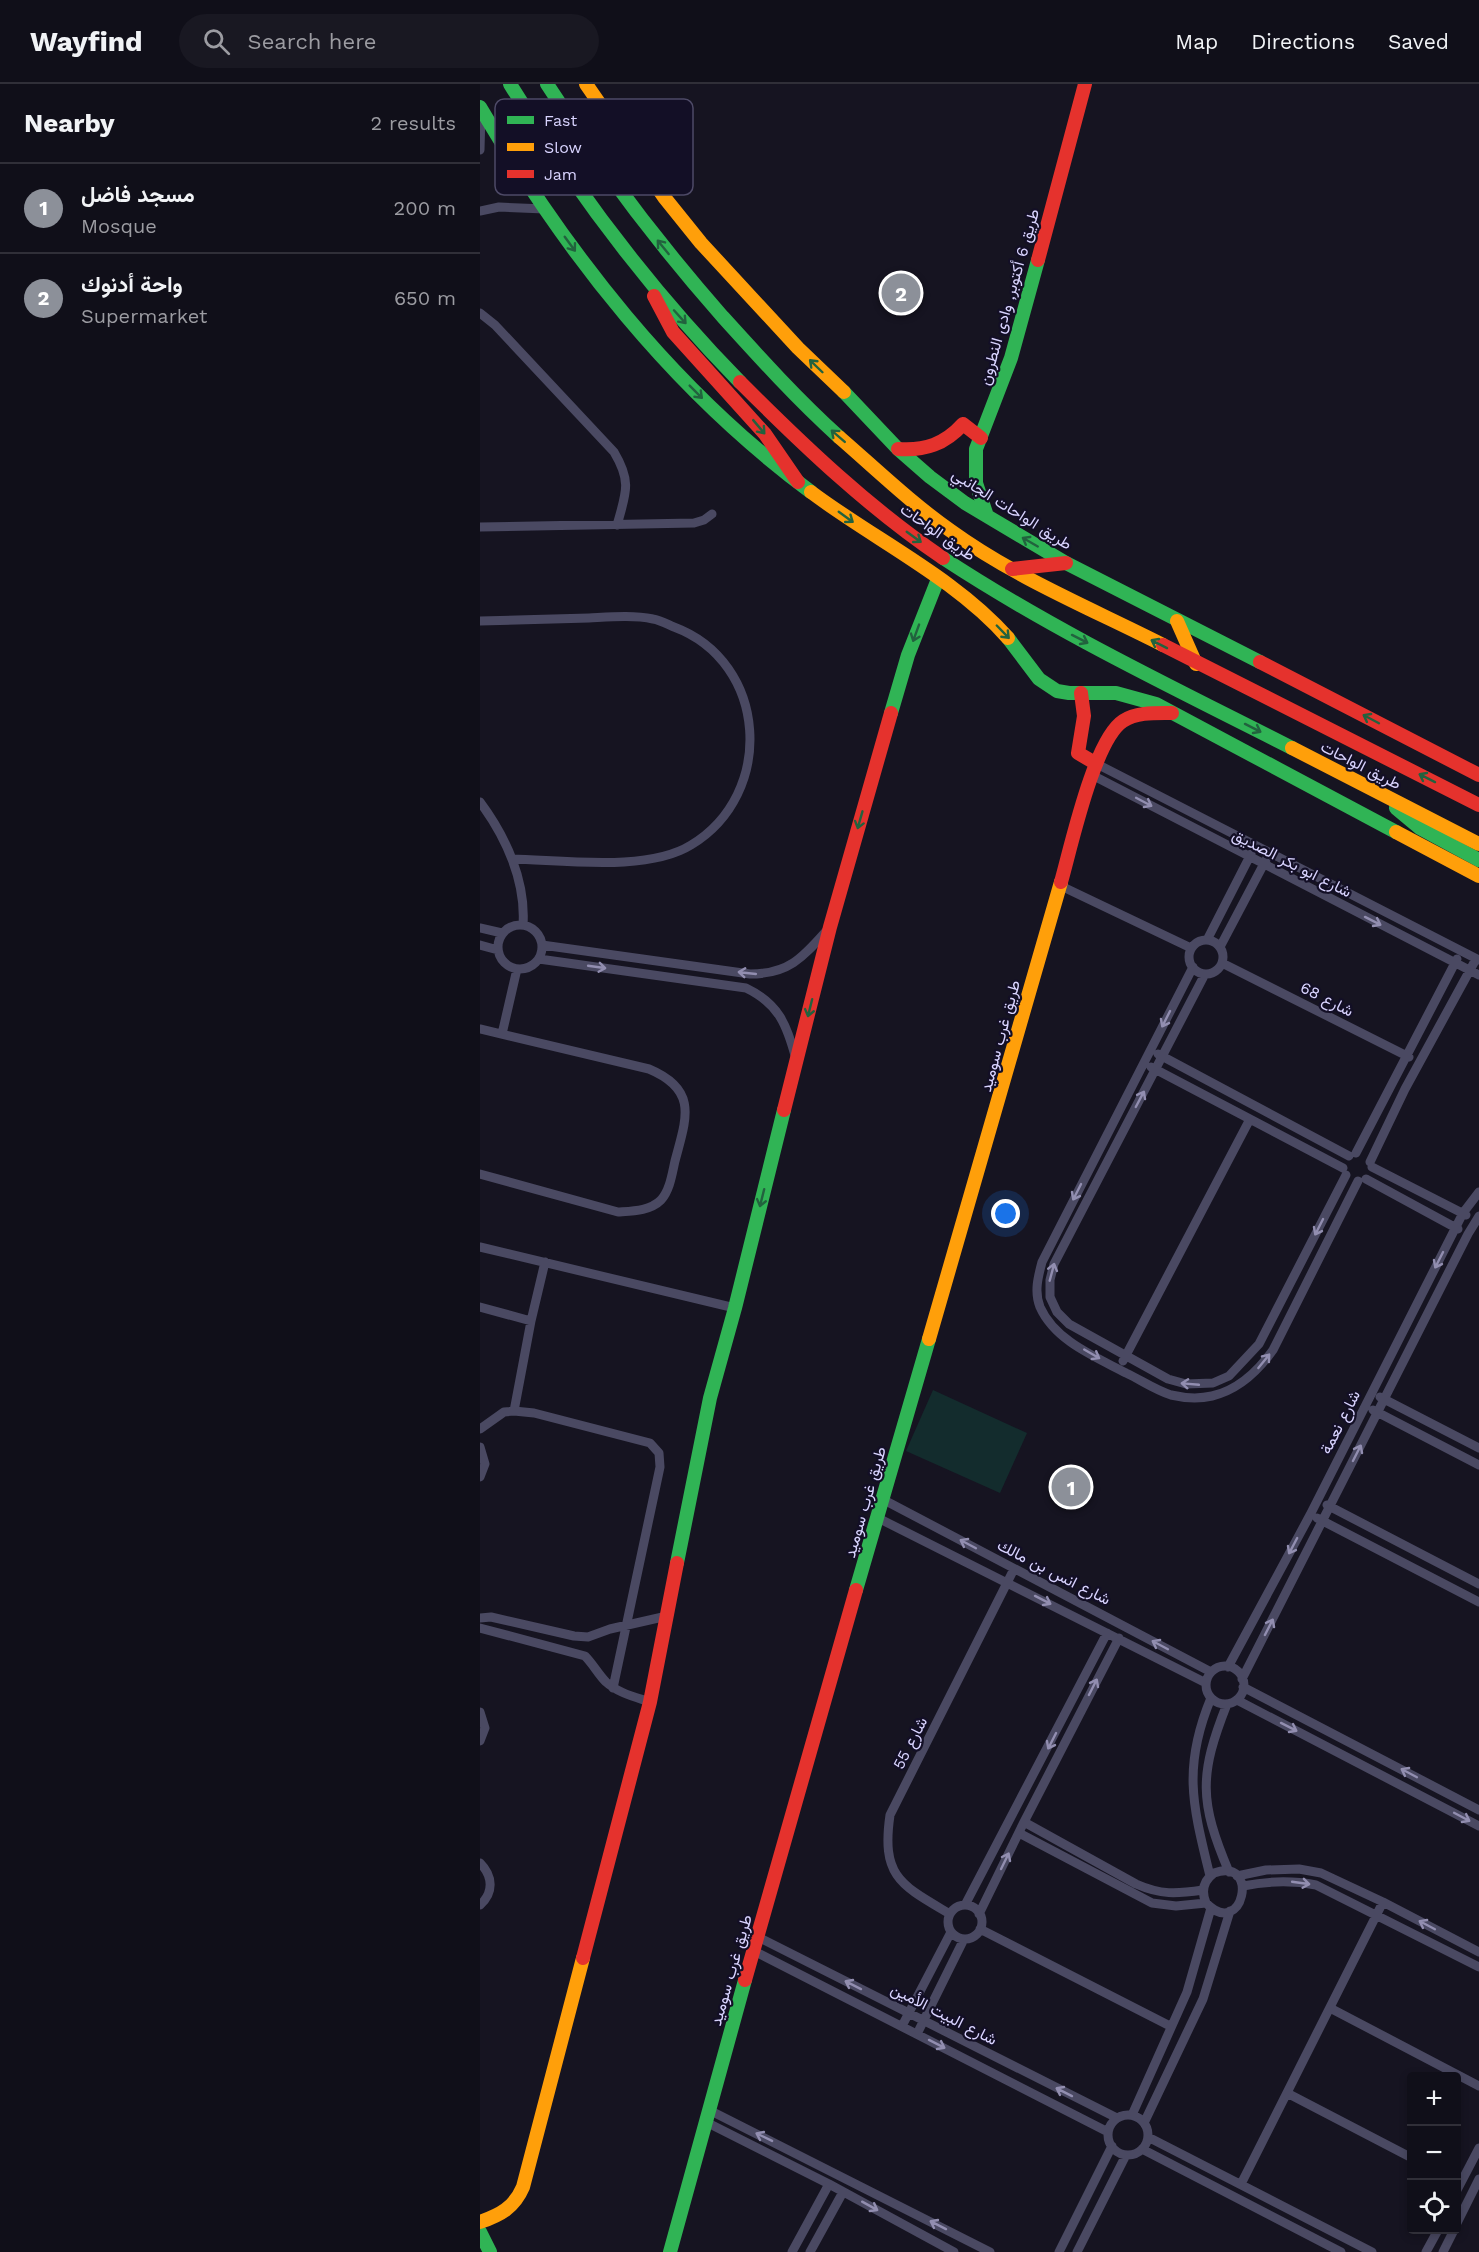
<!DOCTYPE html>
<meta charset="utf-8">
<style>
:root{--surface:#100f19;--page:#191822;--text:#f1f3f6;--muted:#9c9ca2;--line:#302f38;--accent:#8c9099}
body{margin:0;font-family:"Work Sans",Vazirmatn,sans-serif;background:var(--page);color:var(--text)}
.controls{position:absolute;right:18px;bottom:18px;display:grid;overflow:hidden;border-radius:6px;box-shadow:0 3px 9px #0003}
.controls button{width:54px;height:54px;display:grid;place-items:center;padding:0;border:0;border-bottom:2px solid var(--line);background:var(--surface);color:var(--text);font:30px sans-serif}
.you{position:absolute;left:526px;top:1130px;width:21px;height:21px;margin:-15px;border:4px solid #fff;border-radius:50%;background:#1a73e8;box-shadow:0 0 0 9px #1a73e833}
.badge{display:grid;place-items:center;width:39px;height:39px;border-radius:50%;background:var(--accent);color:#fff;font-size:20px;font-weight:700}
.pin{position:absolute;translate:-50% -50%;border:3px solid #fff;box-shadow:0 2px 6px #0006}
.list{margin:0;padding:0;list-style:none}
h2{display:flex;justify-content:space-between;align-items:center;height:78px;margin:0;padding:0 24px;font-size:26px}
h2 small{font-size:20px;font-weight:400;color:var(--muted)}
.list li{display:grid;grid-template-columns:39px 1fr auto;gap:18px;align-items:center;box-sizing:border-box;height:90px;padding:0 24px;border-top:2px solid var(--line)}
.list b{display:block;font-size:22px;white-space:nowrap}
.list p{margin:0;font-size:20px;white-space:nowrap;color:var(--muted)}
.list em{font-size:20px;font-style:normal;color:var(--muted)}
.icon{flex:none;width:33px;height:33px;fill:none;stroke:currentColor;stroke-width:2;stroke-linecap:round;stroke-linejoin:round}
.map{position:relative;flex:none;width:999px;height:2168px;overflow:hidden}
header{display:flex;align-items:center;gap:36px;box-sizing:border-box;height:84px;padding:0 30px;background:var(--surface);border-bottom:2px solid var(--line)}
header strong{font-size:28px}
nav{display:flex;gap:33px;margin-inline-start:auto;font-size:21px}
.search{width:420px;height:54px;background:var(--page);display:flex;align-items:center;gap:15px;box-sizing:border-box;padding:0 21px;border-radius:33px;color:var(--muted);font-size:22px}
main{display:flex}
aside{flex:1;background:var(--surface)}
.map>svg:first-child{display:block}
</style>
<header>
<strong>Wayfind</strong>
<div class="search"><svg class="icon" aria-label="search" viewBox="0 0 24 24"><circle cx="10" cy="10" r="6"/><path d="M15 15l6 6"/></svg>Search here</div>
<nav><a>Map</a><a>Directions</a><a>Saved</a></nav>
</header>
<main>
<aside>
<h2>Nearby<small>2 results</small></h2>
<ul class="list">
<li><span class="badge">1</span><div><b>مسجد فاضل</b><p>Mosque</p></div><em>200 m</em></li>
<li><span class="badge">2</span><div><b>واحة أدنوك</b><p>Supermarket</p></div><em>650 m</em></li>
</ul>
</aside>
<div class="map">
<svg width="999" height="2168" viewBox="0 0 999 2168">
<rect width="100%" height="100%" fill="#161421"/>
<!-- green -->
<path fill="#132c2d" d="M 453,1306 L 547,1349 L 520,1409 L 426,1367 Z"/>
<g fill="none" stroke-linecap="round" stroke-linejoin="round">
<!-- street -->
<path stroke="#4a4962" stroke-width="9" d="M 0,66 L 1,28
M 0,127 L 19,123 L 65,125
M 0,229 L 15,241 L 134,368 C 152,398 146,409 137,441
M 0,443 L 214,439 L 224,436 L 232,430
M 0,537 C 36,536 73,535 109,534 C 130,533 153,531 173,535 C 180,536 187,540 194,543 C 288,578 296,710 211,761 C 168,788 83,776 32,775
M 615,679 L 999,876
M 612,691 L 999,891
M 0,718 C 26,753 46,797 43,841
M 581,802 L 711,864
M18 863a22 22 0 1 1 44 0a22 22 0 1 1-44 0Z
M 0,844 L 22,849
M 727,856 L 771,770
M709 873a17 17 0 1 1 34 0a17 17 0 1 1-34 0Z
M 0,861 L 18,866
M 62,861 L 270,890 C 310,890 324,872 348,845
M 740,863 L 789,770
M 59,875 L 266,904 C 299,920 307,941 316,975
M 742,879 L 929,973
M 713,883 L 562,1178 C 558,1193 554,1208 560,1223 C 575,1257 616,1273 646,1289 C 661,1296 675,1306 691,1311 C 704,1314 719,1315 732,1312 C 758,1306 778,1287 793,1266 L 878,1097
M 725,890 L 574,1180 L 570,1196 L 570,1213 L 577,1228 L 589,1240 L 688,1295 L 706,1300 L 733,1299 L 749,1292 L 779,1260 L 866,1091
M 0,945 L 169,985 C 219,1006 206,1035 195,1077 C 192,1090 190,1106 181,1116 C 170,1127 152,1127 138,1128 L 0,1090
M 22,950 L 37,885
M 678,970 L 869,1072
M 671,983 L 863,1084
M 876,1069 L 977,875
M 890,1078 L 925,1005 L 996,875
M 892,1083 L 986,1131
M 886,1095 L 978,1145
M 0,1163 L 255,1224
M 0,1223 L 51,1237
M 643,1277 L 770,1035
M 900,1313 L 999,1364
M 893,1326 L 999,1381
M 34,1327 L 51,1237 L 65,1178
M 0,1345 L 24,1328 L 34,1327 L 54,1329 L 170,1359 L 179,1369 L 180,1383 L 133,1604
M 0,1363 L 5,1380 L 0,1393
M 404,1416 L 731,1588
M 847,1421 L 999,1500
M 398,1434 L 726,1599
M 837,1434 L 999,1518
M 0,1534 L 11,1533 L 94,1552 L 108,1553 L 130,1545 L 187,1532
M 0,1544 L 105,1572 C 113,1580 118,1590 126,1598 C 138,1609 155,1613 170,1618
M726 1601a19 19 0 1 1 38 0a19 19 0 1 1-38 0Z
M 748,1583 L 830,1431 L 983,1129 L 999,1108
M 762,1595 L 988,1150 L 999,1132
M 763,1603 L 999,1726
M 757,1616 L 999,1742
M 747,1620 C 719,1691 719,1717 749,1788
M 0,1628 L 5,1644 L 0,1657
M 544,1738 L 656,1800 C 681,1811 696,1810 723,1806
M 539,1749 L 672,1819 L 696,1822 L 726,1819 C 763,1857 781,1772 734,1789 C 723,1797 721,1807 726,1819
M 0,1779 C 13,1792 14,1809 0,1821
M 730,1792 C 713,1722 702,1684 731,1614
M 757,1792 L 786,1786 L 819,1785 L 841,1789 L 903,1818 L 999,1868
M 763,1802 C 788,1797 811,1796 836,1801 L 999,1883
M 485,1821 L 627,1549
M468 1838a17 17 0 1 1 34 0a17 17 0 1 1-34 0Z
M 470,1830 C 421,1801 401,1793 410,1731 L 534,1485
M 499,1830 L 544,1738 L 639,1554
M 500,1845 L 690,1942
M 278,1853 L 637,2034
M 274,1867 L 628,2048
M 850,1924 L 999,2002
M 422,1942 L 471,1848
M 437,1950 L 484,1855
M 807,2009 L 932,2074
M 229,2026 L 510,2168
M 652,2031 L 707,1908 L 731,1824
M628 2051a20 20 0 1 1 40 0a20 20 0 1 1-40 0Z
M 226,2038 L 349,2100 L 474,2168
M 664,2039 L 723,1915 L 750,1827
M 668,2053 L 892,2168
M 662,2065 L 861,2168
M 761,2100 L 903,1818
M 976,2108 L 999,2064
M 976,2141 L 999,2095
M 312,2168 L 349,2100
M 330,2168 L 363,2108
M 579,2168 L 632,2062
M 597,2168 L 646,2071
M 946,2168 L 958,2146
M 963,2168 L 974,2146"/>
<!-- fast -->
<path stroke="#30b455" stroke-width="14" d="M 30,0 C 96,108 172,208 260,298
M 67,0 C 120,83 177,158 242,232 C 280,274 317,315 359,353
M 0,23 C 87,170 193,306 331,408
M 364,308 L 418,365 L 450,393 L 485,419 L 586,479 L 780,578
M 507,432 L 496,399 L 496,365 L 531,274 L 558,176
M 463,474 C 574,547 694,604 812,664
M 528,554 L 559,595 L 577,607 L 589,609 L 636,609 L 676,620 L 916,748
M 411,629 L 428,571 L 458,495
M 916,724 L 940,744 L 999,776
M 197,1479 L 230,1314 L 255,1224 L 304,1026
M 376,1506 L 449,1255
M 0,2148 L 10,2168
M 190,2168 L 265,1896"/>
<!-- slow -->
<path stroke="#ff9f0a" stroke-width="14" d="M 106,0 L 184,113 L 221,159 L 318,264 L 364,308
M 359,353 C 396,385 431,419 471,447 C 536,494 612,525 683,561
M 331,408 C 395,456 475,494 528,554
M 697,537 L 716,580
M 812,664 L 999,760
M 916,748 L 999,792
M 449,1255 L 581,798
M 0,2138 C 20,2131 34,2124 43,2103 L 103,1874"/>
<!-- jam -->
<path stroke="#e5322d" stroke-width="14" d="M 558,176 L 605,0
M 174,212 L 193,248 L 285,350 L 318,398
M 260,298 C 324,362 389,424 463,474
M 418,365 C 445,367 465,360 483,340 L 501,354
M 532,485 L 586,479
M 683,561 L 999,721
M 780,578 L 999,691
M 601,609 L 604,632 L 598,669 L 615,679
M 581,798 C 591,763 614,656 643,637 C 656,628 676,629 692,629
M 304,1026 L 350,843 L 411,629
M 103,1874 L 170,1618 L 197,1479
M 265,1896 L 376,1506"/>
</g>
<!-- one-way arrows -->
<defs><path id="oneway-shaft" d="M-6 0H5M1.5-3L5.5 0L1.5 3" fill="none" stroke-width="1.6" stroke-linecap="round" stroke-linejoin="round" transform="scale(1.5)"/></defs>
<g stroke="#22623e">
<use href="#oneway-shaft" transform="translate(90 160) rotate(54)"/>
<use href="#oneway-shaft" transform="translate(183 163) rotate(-129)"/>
<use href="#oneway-shaft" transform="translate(200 233) rotate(48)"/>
<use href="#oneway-shaft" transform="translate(336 282) rotate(-136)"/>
<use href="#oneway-shaft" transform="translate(216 308) rotate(45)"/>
<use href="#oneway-shaft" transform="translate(279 343) rotate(50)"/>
<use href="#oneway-shaft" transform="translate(358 352) rotate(-139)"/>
<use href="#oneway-shaft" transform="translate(366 433) rotate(36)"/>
<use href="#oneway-shaft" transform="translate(434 453) rotate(36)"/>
<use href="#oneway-shaft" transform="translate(550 458) rotate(-150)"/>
<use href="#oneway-shaft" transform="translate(523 548) rotate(46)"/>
<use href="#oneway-shaft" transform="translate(436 549) rotate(110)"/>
<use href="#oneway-shaft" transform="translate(600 555) rotate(27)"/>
<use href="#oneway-shaft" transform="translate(679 560) rotate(-153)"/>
<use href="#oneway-shaft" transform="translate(891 635) rotate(-152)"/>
<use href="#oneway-shaft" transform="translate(773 644) rotate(27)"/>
<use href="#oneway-shaft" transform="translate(947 694) rotate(-153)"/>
<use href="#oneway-shaft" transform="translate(380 736) rotate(106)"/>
<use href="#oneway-shaft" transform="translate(330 924) rotate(104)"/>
<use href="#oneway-shaft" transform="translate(282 1114) rotate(104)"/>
</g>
<g stroke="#928eb0">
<use href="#oneway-shaft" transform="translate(664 718) rotate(28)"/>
<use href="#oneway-shaft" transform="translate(893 837) rotate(27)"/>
<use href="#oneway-shaft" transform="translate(117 883) rotate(8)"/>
<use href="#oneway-shaft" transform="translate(267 889) rotate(-174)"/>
<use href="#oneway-shaft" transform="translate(686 935) rotate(117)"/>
<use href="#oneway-shaft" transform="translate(660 1015) rotate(-62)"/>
<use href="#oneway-shaft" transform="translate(597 1108) rotate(117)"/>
<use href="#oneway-shaft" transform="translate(839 1143) rotate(117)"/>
<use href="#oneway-shaft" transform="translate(959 1176) rotate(117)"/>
<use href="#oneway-shaft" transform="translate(572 1188) rotate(-75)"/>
<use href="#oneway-shaft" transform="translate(612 1270) rotate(30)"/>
<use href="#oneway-shaft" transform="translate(784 1277) rotate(-51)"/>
<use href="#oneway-shaft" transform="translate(710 1300) rotate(-175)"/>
<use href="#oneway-shaft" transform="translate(877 1369) rotate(-63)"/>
<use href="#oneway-shaft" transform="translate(488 1460) rotate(-152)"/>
<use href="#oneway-shaft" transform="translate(813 1462) rotate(118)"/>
<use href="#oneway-shaft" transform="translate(563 1516) rotate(27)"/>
<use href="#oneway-shaft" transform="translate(789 1543) rotate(-63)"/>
<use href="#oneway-shaft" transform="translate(680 1561) rotate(-152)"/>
<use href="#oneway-shaft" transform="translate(613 1603) rotate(-63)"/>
<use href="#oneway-shaft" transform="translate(809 1643) rotate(27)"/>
<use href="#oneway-shaft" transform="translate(572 1657) rotate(117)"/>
<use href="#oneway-shaft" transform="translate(929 1689) rotate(-152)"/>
<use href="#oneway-shaft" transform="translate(982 1733) rotate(28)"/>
<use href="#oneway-shaft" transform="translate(525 1777) rotate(-64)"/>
<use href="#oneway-shaft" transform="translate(821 1799) rotate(8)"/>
<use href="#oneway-shaft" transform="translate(947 1841) rotate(-152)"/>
<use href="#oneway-shaft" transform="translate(373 1901) rotate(-153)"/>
<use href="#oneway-shaft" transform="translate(457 1960) rotate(27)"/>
<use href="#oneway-shaft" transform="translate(584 2008) rotate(-153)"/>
<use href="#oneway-shaft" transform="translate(284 2053) rotate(-154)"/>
<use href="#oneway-shaft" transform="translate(390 2122) rotate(29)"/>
<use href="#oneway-shaft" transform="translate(458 2141) rotate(-153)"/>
</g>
<g text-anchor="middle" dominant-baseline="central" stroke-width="4.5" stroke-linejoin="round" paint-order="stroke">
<!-- street labels -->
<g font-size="16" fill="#d9d4ff" stroke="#130f26">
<text transform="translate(529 213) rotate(-74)">طريق 6 أكتوبر, وادى النطرون</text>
<text transform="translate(532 425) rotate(32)">طريق الواحات الجانبي</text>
<text transform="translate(458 448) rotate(35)">طريق الواحات</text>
<text transform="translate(881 681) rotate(27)">طريق الواحات</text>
<text transform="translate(812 779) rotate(27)">شارع ابو بكر الصديق</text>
<text transform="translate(847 915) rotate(27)">شارع 68</text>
<text transform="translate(520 952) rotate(-75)">طريق غرب سوميد</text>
<text transform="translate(860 1338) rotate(-63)">شارع نعمة</text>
<text transform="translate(385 1418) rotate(-74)">طريق غرب سوميد</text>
<text transform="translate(574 1488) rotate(27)">شارع انس بن مالك</text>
<text transform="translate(430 1659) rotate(-63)">شارع 55</text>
<text transform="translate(251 1886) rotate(-74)">طريق غرب سوميد</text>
<text transform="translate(464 1930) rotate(27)">شارع البيت الأمين</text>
</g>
</g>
<!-- legend -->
<rect x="15" y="15" width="198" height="96" rx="9" fill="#130f26" stroke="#4e4a67" stroke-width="1.5"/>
<rect x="27" y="32" width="27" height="8" fill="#30b455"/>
<rect x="27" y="59" width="27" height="8" fill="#ff9f0a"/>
<rect x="27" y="86" width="27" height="8" fill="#e5322d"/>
<g font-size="16" fill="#d9d4ff">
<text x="64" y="42">Fast</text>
<text x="64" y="69">Slow</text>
<text x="64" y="96">Jam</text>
</g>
</svg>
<div class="controls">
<button>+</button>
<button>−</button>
<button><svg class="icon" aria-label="locate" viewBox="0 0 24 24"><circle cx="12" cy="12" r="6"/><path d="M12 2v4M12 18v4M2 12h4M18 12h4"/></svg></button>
</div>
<div class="you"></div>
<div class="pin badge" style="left:591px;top:1403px">1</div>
<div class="pin badge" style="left:421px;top:209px">2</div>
</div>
</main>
